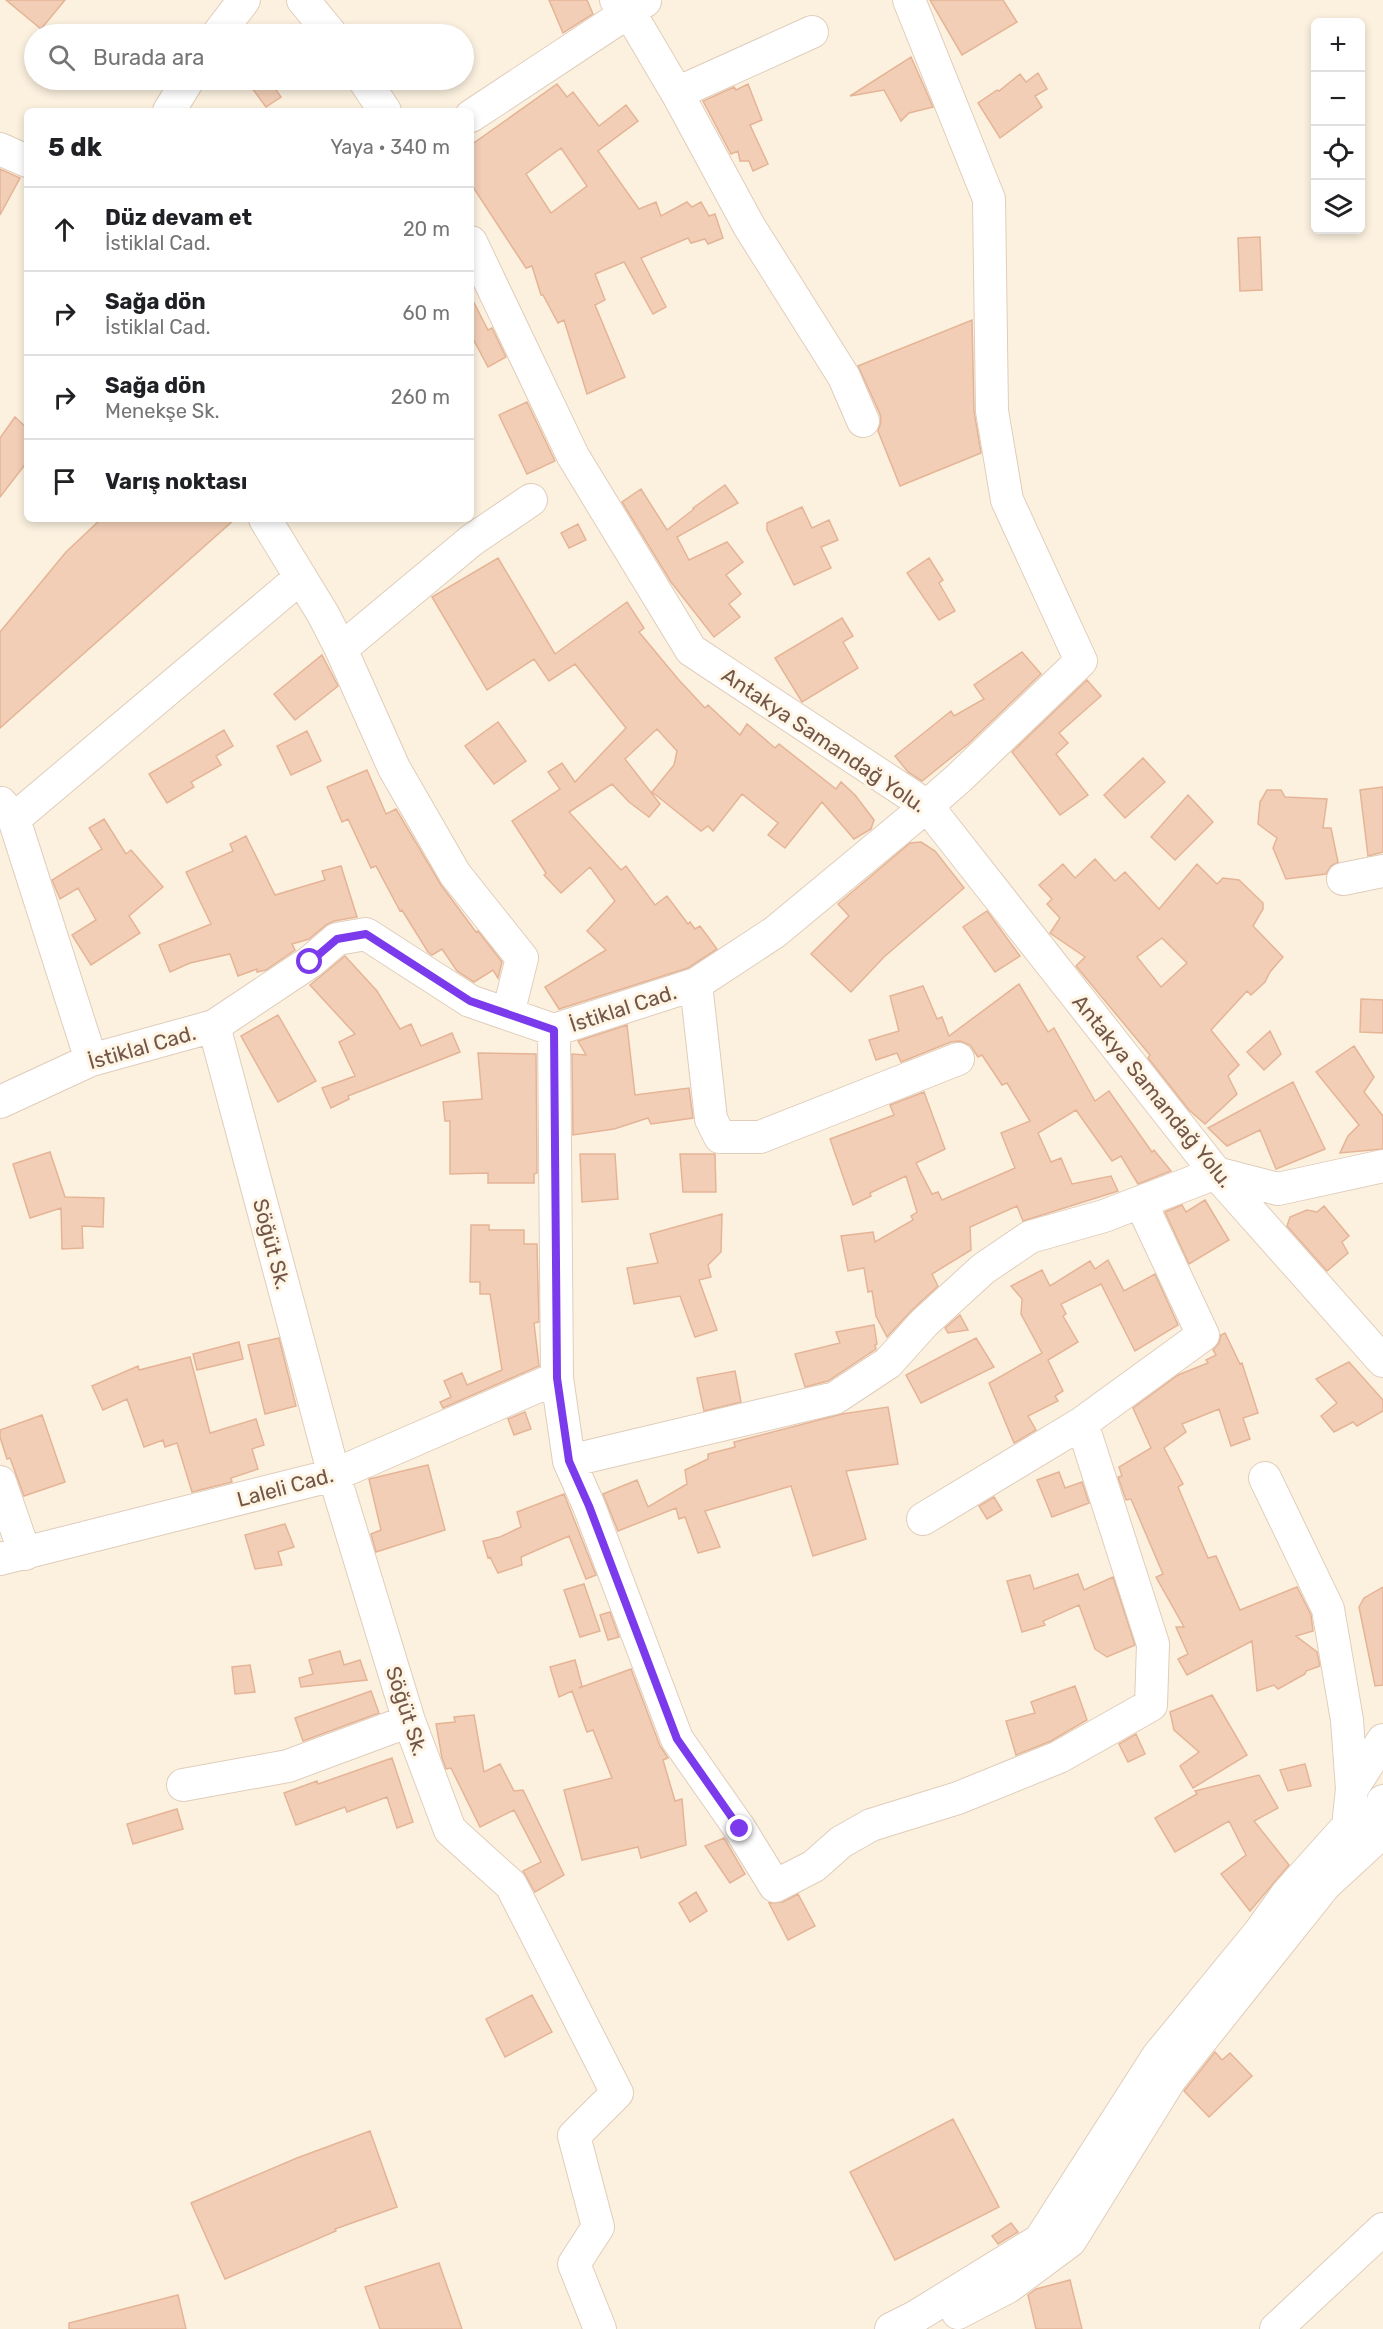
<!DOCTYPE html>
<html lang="tr">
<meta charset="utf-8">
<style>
:root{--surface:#fff;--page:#f6f6f6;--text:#202124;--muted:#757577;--line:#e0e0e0}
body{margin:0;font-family:Rubik,sans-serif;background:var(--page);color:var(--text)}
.controls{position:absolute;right:18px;top:18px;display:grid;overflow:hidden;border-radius:9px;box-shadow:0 3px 9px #0003}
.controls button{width:54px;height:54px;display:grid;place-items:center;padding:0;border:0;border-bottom:2px solid var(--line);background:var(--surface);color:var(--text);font:30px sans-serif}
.stop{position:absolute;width:18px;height:18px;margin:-14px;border:4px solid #7c3aed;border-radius:50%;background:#fff}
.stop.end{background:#7c3aed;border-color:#fff;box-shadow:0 2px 6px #0008}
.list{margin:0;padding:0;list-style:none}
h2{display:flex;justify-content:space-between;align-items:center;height:78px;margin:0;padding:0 24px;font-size:26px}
h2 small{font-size:20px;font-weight:400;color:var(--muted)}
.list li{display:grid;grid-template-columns:39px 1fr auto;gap:18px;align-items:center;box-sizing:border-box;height:84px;padding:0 24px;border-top:2px solid var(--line)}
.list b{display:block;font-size:22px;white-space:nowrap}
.list p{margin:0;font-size:20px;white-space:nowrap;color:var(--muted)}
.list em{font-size:20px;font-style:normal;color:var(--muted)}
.icon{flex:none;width:33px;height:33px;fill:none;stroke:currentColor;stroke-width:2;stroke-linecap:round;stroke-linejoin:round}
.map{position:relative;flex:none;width:1383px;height:2329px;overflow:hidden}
.search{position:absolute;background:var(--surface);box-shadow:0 3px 9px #0003;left:24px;top:24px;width:450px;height:66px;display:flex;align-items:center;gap:15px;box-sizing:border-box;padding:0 21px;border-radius:33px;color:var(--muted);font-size:22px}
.panel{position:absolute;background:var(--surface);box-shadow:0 3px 9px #0003;left:24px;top:108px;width:450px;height:414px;border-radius:9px}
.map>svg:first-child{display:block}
</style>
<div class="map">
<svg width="1383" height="2329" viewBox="0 0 1383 2329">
<rect width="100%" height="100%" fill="#fcf1df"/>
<!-- building -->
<path fill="#f2ceb6" stroke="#e5b496" stroke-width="1.5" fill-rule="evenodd" d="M 6,0 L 65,0 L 41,29 Z
M 549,0 L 587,0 L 593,14 L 563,33 Z
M 930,0 L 1003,0 L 1017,22 L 962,55 Z
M 911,57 L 933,107 L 909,113 L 901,121 L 884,90 L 850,96 Z
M 1038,73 L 1047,89 L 1035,96 L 1042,107 L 1000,138 L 978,103 L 997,90 L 999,91 L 1020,74 L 1026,82 Z
M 246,80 L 269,80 L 281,97 L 266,107 Z
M 557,84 L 567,97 L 573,92 L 599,126 L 626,105 L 638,121 L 598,151 L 639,209 L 656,202 L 661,216 L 687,202 L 692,207 L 701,202 L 709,216 L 715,214 L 723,238 L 708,244 L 705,239 L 691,243 L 688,238 L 641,258 L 666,307 L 653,314 L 624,262 L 595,274 L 605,300 L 595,305 L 625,377 L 587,394 L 564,320 L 558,323 L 543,295 L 541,295 L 532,266 L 526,268 L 471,184 L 471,145 ZM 561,148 L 587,186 L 551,213 L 526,174 Z
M 748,84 L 762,120 L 750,125 L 768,164 L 753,171 L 749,161 L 740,161 L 738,151 L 731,154 L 703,101 L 734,87 L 736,90 Z
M 0,169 L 20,178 L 0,215 Z
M 1260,237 L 1262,290 L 1240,291 L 1238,238 Z
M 471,297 L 488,330 L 492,328 L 506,357 L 488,367 L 471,335 Z
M 972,320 L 974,411 L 981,453 L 900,486 L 878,431 L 881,422 L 880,414 L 858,366 Z
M 527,402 L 555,461 L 527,474 L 499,415 Z
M 15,417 L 27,428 L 27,462 L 0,497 L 0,438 Z
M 725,485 L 738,503 L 677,537 L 689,560 L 727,542 L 743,562 L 726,575 L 741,594 L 729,604 L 740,617 L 714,637 L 671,582 L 622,502 L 641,489 L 667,530 L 694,509 L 693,508 Z
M 802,507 L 812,528 L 829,520 L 838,540 L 821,547 L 831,568 L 794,585 L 767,530 L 767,523 Z
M 101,519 L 235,519 L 0,728 L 0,632 L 66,552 Z
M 578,524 L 586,540 L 569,548 L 561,533 Z
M 498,558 L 555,654 L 627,602 L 644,628 L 639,632 L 678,679 L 705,708 L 708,705 L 740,735 L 747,724 L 775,748 L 779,744 L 836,789 L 841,782 L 855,795 L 874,820 L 871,829 L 854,839 L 822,802 L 785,848 L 768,835 L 778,823 L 742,794 L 713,831 L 708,826 L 701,831 L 652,792 L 674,765 L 677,751 L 657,729 L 625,759 L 660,804 L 649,817 L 629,802 L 612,784 L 569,812 L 621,870 L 626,866 L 655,905 L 667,896 L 688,924 L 690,922 L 695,929 L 700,926 L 717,949 L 688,968 L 559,1009 L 545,987 L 606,950 L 587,931 L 615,901 L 590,867 L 561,893 L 544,875 L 546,873 L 512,821 L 560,789 L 548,772 L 562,763 L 575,782 L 626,728 L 575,664 L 549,681 L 534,659 L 487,690 L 432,597 Z
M 929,558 L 943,580 L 939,583 L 955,611 L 939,620 L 907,573 Z
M 842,618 L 853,636 L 843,642 L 858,668 L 802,702 L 775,658 Z
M 1022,652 L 1041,674 L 968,744 L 922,781 L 908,772 L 895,756 L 951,711 L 954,716 L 984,699 L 974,685 Z
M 322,655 L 338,686 L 295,720 L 274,694 Z
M 1087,680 L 1101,696 L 1059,733 L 1068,743 L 1056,754 L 1088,795 L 1060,815 L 1012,752 Z
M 498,722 L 526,761 L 494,784 L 465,746 Z
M 224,730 L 233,746 L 216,756 L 221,765 L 191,782 L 194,787 L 167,803 L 149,774 Z
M 307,731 L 321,761 L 291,775 L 277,746 Z
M 1143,758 L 1165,782 L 1125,818 L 1104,795 Z
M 367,770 L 386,814 L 396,809 L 441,885 L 476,932 L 478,931 L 502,962 L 498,978 L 493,970 L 474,982 L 457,971 L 442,949 L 432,955 L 428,952 L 402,910 L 400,911 L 376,866 L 371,868 L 348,819 L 342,822 L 327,787 Z
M 1383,787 L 1383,852 L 1368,856 L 1360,790 Z
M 1267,790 L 1281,790 L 1285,797 L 1327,799 L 1323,828 L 1331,828 L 1338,862 L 1331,866 L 1326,874 L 1286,879 L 1273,848 L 1277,838 L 1258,824 L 1260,802 Z
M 1188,795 L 1213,822 L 1175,860 L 1151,837 Z
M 104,819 L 126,854 L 131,850 L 163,887 L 129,916 L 140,933 L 91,965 L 72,935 L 96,920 L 78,888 L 60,899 L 52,880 L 102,849 L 89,828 Z
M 246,836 L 275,895 L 325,880 L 322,871 L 341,866 L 357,917 L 334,921 L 326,925 L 309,939 L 292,944 L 295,950 L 266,970 L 257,972 L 257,969 L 238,976 L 230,954 L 190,963 L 170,972 L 159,945 L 211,924 L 186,872 L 233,851 L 230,844 Z
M 921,842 L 935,851 L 964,888 L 884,957 L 851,992 L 811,954 L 849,916 L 838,904 L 910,843 Z
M 1095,859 L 1115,881 L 1125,872 L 1159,909 L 1197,864 L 1217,884 L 1223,878 L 1239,880 L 1263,903 L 1263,909 L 1253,926 L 1283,957 L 1270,972 L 1265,982 L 1251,995 L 1247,991 L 1211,1030 L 1239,1065 L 1228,1076 L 1237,1094 L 1205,1124 L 1189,1110 L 1148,1058 L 1150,1055 L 1076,966 L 1085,957 L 1050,933 L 1060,918 L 1047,904 L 1052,899 L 1039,885 L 1063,864 L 1075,878 ZM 1162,938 L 1187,963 L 1161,987 L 1137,957 Z
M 987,911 L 1020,956 L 995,972 L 963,927 Z
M 345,956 L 377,991 L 400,1029 L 411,1024 L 421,1046 L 452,1033 L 460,1052 L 348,1096 L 349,1099 L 331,1108 L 322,1088 L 355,1076 L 339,1042 L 355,1034 L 310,985 Z
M 1019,984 L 1048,1032 L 1054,1028 L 1095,1101 L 1109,1091 L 1152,1152 L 1154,1150 L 1171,1171 L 1138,1184 L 1121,1156 L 1112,1161 L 1076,1110 L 1038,1133 L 1051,1162 L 1061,1158 L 1072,1184 L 1111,1176 L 1118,1191 L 1023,1221 L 1017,1206 L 970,1227 L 971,1250 L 932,1274 L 938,1286 L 911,1311 L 887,1337 L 876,1316 L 872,1291 L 868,1292 L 864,1268 L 848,1271 L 841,1236 L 873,1232 L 875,1242 L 913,1220 L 911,1216 L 917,1212 L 906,1176 L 870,1193 L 871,1196 L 853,1205 L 830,1139 L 894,1115 L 890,1105 L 924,1092 L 945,1149 L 916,1163 L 932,1194 L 938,1192 L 942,1200 L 1015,1168 L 1001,1133 L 1030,1121 L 1007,1083 L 1002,1085 L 982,1055 L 978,1057 L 970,1045 L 960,1041 L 951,1042 L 901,1062 L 897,1053 L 876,1060 L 869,1040 L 899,1031 L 890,996 L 923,986 L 937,1019 L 942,1017 L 949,1036 Z
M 1361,999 L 1383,1000 L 1383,1033 L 1360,1032 Z
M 278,1015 L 316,1081 L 278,1102 L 241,1036 Z
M 627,1025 L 635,1095 L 689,1088 L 693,1118 L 651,1124 L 648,1118 L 614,1129 L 573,1135 L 572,1054 L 586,1055 L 578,1041 Z
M 1270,1031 L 1281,1054 L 1264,1070 L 1247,1052 Z
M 1354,1046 L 1374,1077 L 1364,1092 L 1383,1116 L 1383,1149 L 1340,1153 L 1348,1136 L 1359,1125 L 1316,1072 Z
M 478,1053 L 536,1054 L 537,1173 L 534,1174 L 534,1183 L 488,1183 L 488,1173 L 450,1174 L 450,1121 L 445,1121 L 443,1102 L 482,1099 Z
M 1293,1082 L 1325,1149 L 1276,1169 L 1260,1130 L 1227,1146 L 1208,1128 Z
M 50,1152 L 65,1197 L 104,1198 L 103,1227 L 82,1226 L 83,1248 L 62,1249 L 61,1208 L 30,1218 L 13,1164 Z
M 580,1154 L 615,1154 L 618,1199 L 582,1202 Z
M 680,1154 L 715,1154 L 716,1192 L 683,1192 Z
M 1205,1200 L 1229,1240 L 1189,1264 L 1165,1212 L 1182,1205 L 1186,1212 Z
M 1324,1206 L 1349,1236 L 1342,1242 L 1348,1253 L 1327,1271 L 1287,1226 L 1290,1217 L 1307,1210 L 1317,1212 Z
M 722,1214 L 721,1252 L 708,1265 L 711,1277 L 699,1280 L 717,1330 L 695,1337 L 680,1296 L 634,1304 L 627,1268 L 658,1263 L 650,1234 Z
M 471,1225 L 489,1225 L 489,1230 L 524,1230 L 524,1244 L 537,1244 L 539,1322 L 534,1323 L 539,1366 L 443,1408 L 440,1402 L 451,1397 L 444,1381 L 462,1373 L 467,1385 L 502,1370 L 490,1294 L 480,1294 L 480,1282 L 470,1282 Z
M 1108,1260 L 1124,1291 L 1155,1274 L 1178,1325 L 1135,1351 L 1101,1284 L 1061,1304 L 1066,1314 L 1063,1316 L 1078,1342 L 1048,1360 L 1063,1391 L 1055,1396 L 1058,1401 L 1028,1416 L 1036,1430 L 1014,1443 L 989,1383 L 1042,1353 L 1021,1314 L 1022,1299 L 1011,1286 L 1042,1270 L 1050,1286 L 1090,1261 L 1095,1269 Z
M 960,1315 L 968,1330 L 948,1333 L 945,1328 Z
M 874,1325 L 877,1344 L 875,1345 L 876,1349 L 828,1381 L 805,1387 L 795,1354 L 840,1343 L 836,1332 Z
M 1225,1333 L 1240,1364 L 1242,1363 L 1258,1413 L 1243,1418 L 1250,1439 L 1231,1446 L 1219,1409 L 1182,1424 L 1186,1432 L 1164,1448 L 1183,1484 L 1178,1487 L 1208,1558 L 1216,1556 L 1240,1610 L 1297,1587 L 1311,1615 L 1313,1631 L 1296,1636 L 1317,1652 L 1320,1666 L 1306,1671 L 1305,1674 L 1278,1689 L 1274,1685 L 1257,1691 L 1252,1641 L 1187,1675 L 1178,1659 L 1188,1654 L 1176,1627 L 1184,1627 L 1156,1577 L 1163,1574 L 1131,1499 L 1126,1500 L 1118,1477 L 1122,1476 L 1119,1467 L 1151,1448 L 1133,1408 L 1178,1375 L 1208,1363 L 1206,1360 L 1216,1355 L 1213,1350 L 1219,1343 L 1221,1335 Z
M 279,1338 L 296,1406 L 265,1414 L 248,1345 Z
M 976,1338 L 994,1367 L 921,1403 L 906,1375 Z
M 239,1342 L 243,1359 L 197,1370 L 193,1354 Z
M 190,1357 L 210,1433 L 256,1419 L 264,1445 L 252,1449 L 258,1469 L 231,1478 L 232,1482 L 192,1492 L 177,1443 L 165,1447 L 163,1440 L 144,1447 L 127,1399 L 103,1410 L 92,1386 L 138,1366 L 139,1370 Z
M 1349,1362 L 1383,1400 L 1383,1411 L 1357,1426 L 1353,1422 L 1334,1432 L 1321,1416 L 1337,1403 L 1316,1379 Z
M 735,1371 L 741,1402 L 704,1411 L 697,1378 Z
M 888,1407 L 898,1464 L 846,1471 L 866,1539 L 813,1556 L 791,1486 L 705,1511 L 720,1547 L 698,1553 L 685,1517 L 679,1519 L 676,1508 L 618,1531 L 603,1494 L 637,1480 L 648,1507 L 687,1484 L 685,1470 L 708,1459 L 708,1454 L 735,1447 L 734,1442 L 842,1414 Z
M 525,1412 L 531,1429 L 514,1435 L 508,1419 Z
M 42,1415 L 65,1482 L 24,1496 L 10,1458 L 7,1459 L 0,1437 L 0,1430 Z
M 428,1465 L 445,1530 L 376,1552 L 371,1534 L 381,1530 L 369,1479 Z
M 1059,1472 L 1065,1488 L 1082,1482 L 1089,1503 L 1052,1517 L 1037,1480 Z
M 564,1494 L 596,1575 L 586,1579 L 569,1536 L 521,1557 L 522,1565 L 498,1573 L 490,1557 L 488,1558 L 483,1541 L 500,1537 L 521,1527 L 517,1512 Z
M 994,1497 L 1002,1510 L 987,1519 L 979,1506 Z
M 285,1524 L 294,1547 L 278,1552 L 282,1565 L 255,1569 L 245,1535 Z
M 1078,1574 L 1084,1590 L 1113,1577 L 1135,1645 L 1107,1657 L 1095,1649 L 1079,1605 L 1043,1621 L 1045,1625 L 1022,1632 L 1007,1581 L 1030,1575 L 1034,1589 Z
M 584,1584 L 600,1631 L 580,1637 L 564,1590 Z
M 1383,1587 L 1383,1685 L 1375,1686 L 1359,1607 L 1364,1598 Z
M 610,1612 L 619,1637 L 608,1640 L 600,1615 Z
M 340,1651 L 344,1665 L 360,1660 L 367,1680 L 301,1687 L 299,1678 L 313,1674 L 309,1660 Z
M 575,1660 L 582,1686 L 579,1688 L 631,1669 L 660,1746 L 668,1758 L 663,1760 L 675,1801 L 682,1799 L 686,1845 L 641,1858 L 638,1847 L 582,1860 L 564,1790 L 612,1778 L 593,1730 L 587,1732 L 572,1691 L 559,1697 L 550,1667 Z
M 250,1665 L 255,1692 L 235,1694 L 232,1667 Z
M 1075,1686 L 1087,1720 L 1051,1741 L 1016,1755 L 1006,1721 L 1035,1713 L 1031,1702 Z
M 371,1691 L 379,1713 L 303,1741 L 295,1718 Z
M 1212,1695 L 1247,1755 L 1193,1788 L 1180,1766 L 1199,1752 L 1174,1730 L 1170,1712 Z
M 474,1715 L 484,1772 L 500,1764 L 514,1791 L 523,1790 L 564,1875 L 535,1892 L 523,1871 L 541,1862 L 514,1810 L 480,1827 L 451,1768 L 446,1769 L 442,1758 L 436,1724 L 455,1722 L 454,1717 Z
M 1136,1734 L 1145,1754 L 1128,1762 L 1119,1744 Z
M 392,1758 L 413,1822 L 397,1828 L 387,1797 L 347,1812 L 345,1807 L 296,1825 L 284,1793 L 317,1781 L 318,1784 Z
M 1305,1764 L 1311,1786 L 1288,1791 L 1280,1770 Z
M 1259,1775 L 1278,1808 L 1254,1821 L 1289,1865 L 1250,1911 L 1221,1874 L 1246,1855 L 1229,1821 L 1175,1852 L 1155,1818 L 1197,1794 L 1195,1791 Z
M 177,1809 L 183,1829 L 133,1844 L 127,1824 Z
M 724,1838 L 745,1874 L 730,1883 L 705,1846 Z
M 696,1892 L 707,1911 L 690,1922 L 679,1903 Z
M 798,1894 L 815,1926 L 788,1940 L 769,1903 L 783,1902 Z
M 532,1995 L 552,2032 L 505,2057 L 486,2019 Z
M 1215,2052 L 1222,2060 L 1230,2053 L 1252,2076 L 1209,2117 L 1184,2091 Z
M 953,2119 L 999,2207 L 895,2260 L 850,2172 Z
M 370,2131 L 397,2207 L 335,2229 L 336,2231 L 225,2279 L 191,2203 L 297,2158 Z
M 1011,2223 L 1018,2232 L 998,2244 L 992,2236 Z
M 439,2263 L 462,2329 L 380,2329 L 365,2287 Z
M 1070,2280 L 1082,2329 L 1036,2329 L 1028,2295 L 1036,2289 Z
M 178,2295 L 186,2329 L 69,2329 L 69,2323 Z"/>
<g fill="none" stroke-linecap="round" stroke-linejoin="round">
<!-- minor casing -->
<g stroke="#e0cdbb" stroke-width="34">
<path id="minor" d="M 303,0 L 331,34
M 616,0 L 628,10 L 677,93 L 749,226 L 844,377 L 863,421
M 218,34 L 244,0
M 364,80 L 385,111
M 677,93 L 812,32
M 169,111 L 188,80
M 471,116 L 645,1
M 0,149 L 27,161
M 471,242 L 573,456 L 691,650 L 927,806 L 1216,1173 L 1383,1361
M 265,519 L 323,614 L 341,649 L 394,768 L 455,874 L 522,958 L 508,1014
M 341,649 L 472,540 L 531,500
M 1,803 L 14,819 L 91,1060
M 14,819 L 300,578
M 1343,879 L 1383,871
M 696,984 L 711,1119 L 720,1137 L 760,1137 L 958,1059
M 214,1026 L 334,1475 L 409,1721 L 450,1830 L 511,1885 L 617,2093 L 574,2136 L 598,2227 L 574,2264 L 600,2329
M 554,1030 L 557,1378 L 569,1461 L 589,1506 L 677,1739 L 740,1829 L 775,1886 L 814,1866 L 841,1842 L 871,1825 L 958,1798 L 1059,1757 L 1151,1705 L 1153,1644 L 1082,1423 L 1203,1335 L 1141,1203
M 0,1102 L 91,1060 L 214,1026 L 310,962 L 337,939 L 366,934 L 470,1001 L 554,1030 L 696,984 L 775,932 L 927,806 L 959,778 L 1081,661 L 1007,500 L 992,411 L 989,199 L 909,0
M 569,1461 L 835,1398 L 888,1363 L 924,1323 L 983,1269 L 1030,1237 L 1104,1216 L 1216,1173 L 1278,1189 L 1383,1166
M 1265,1478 L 1328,1609 L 1347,1720 L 1352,1789
M 0,1482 L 25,1554
M 923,1519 L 1082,1423
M 0,1559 L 334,1475 L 557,1378
M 183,1785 L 288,1766 L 409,1721
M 958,2313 L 1008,2287 L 1070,2241 L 1171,2078 L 1325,1885 L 1377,1837 L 1383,1801
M 891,2329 L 915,2317 L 1040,2240 L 1158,2056 L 1259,1933 L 1287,1894 L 1348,1826 L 1352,1789 L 1383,1740
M 1276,2329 L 1383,2229"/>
</g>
<!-- minor -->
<use href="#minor" stroke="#fff" stroke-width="32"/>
</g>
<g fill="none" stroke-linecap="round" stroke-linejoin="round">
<!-- route -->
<path stroke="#7c3aed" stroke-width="8" d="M 310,962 L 337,939 L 366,934 L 470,1001 L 554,1030 L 557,1378 L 569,1461 L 589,1506 L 677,1739 L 740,1829"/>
</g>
<g text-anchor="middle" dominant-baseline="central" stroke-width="6" stroke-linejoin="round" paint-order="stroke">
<!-- street labels -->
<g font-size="21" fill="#735647" stroke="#fff5e5">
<text transform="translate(824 740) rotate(34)">Antakya Samandağ Yolu.</text>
<text transform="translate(623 1008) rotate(-18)">İstiklal Cad.</text>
<text transform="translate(142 1047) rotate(-16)">İstiklal Cad.</text>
<text transform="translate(1153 1091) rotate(51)">Antakya Samandağ Yolu.</text>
<text transform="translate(272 1244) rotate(75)">Söğüt Sk.</text>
<text transform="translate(285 1487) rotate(-15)">Laleli Cad.</text>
<text transform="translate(407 1711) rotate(72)">Söğüt Sk.</text>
</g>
</g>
</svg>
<div class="controls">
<button>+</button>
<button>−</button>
<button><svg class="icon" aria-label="locate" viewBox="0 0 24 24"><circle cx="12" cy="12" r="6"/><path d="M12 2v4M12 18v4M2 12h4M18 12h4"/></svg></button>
<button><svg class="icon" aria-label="layers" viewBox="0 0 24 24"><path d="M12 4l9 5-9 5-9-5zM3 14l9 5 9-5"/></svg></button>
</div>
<div class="stop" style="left:310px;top:962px"></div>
<div class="stop end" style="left:740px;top:1829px"></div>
<div class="search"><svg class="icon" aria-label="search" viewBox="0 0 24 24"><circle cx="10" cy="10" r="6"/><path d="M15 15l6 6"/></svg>Burada ara</div>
<section class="panel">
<h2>5 dk<small>Yaya · 340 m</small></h2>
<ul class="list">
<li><svg class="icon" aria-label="ahead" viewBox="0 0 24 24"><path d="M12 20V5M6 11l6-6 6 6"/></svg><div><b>Düz devam et</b><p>İstiklal Cad.</p></div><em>20 m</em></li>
<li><svg class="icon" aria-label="right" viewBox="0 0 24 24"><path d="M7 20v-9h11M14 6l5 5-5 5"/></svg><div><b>Sağa dön</b><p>İstiklal Cad.</p></div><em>60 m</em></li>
<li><svg class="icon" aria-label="right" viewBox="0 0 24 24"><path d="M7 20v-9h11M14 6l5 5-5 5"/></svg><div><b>Sağa dön</b><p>Menekşe Sk.</p></div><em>260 m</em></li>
<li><svg class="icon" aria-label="arrive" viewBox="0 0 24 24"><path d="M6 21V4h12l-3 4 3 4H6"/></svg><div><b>Varış noktası</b></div></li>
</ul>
</section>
</div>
